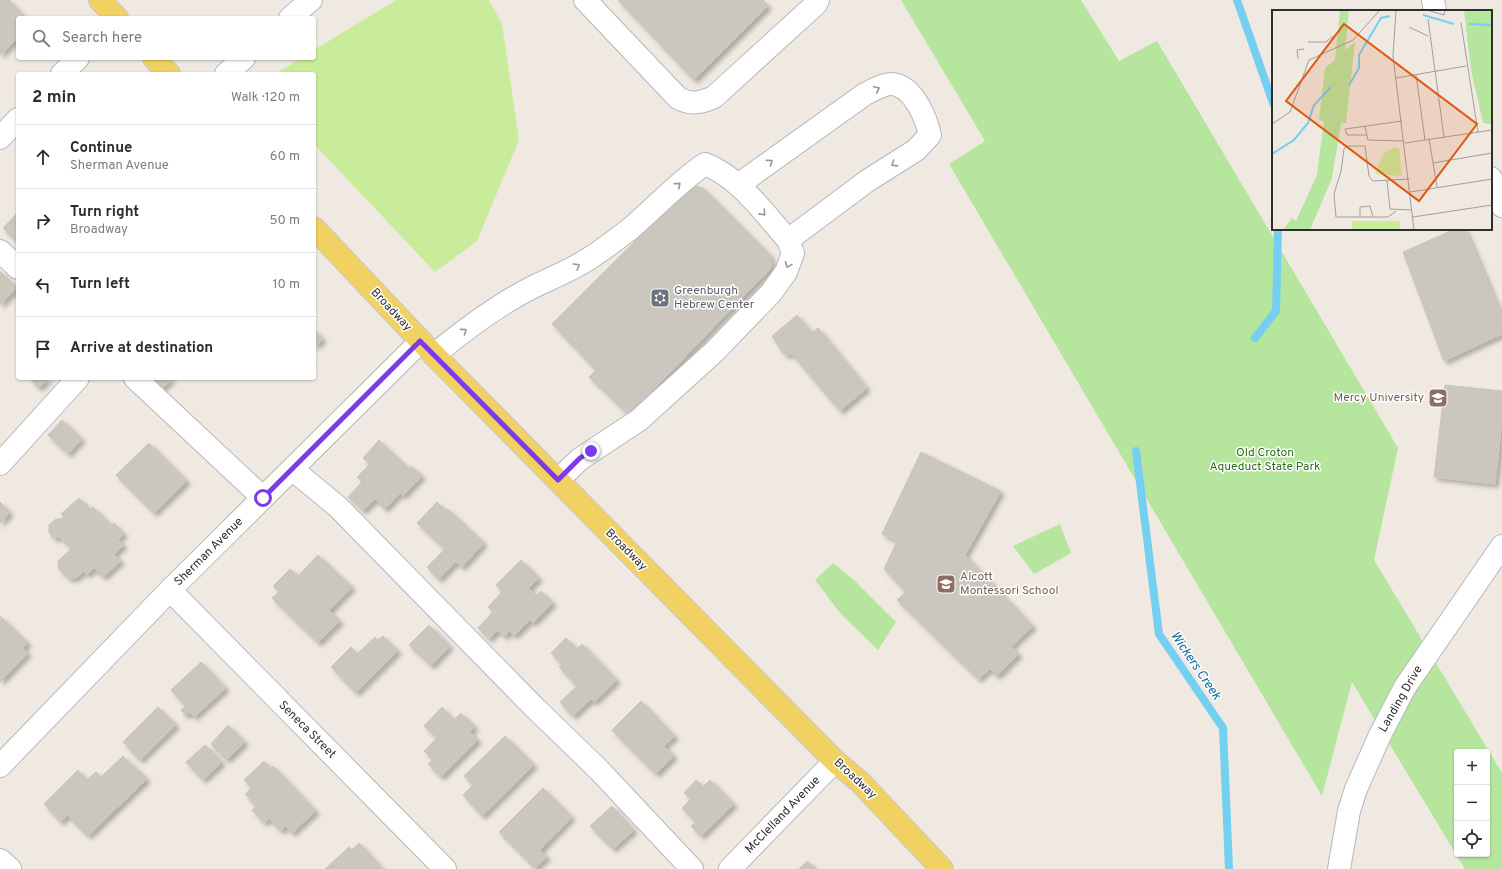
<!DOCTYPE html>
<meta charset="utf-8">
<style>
:root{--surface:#fff;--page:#f2f2f3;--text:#2b2b33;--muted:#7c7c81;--line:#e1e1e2}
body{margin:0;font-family:Overpass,sans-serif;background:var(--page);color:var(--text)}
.controls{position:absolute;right:12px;bottom:12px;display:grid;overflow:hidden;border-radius:4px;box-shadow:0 1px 3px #0004}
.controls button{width:36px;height:36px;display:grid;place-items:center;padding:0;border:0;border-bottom:1px solid var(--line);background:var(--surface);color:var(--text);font:20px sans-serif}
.stop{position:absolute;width:12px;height:12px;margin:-9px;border:3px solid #7c3aed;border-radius:50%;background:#fff}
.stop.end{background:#7c3aed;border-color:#fff;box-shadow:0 1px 4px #0008}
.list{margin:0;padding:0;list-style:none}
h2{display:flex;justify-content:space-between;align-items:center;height:52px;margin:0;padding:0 16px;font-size:17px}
h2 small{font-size:13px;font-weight:400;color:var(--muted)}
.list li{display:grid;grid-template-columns:26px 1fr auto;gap:12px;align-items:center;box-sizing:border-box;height:64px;padding:0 16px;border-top:1px solid var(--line)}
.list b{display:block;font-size:15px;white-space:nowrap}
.list p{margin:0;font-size:13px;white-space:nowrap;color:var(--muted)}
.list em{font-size:13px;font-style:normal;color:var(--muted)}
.icon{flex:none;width:22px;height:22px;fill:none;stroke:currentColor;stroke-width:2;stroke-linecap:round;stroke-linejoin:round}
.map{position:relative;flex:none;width:1502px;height:869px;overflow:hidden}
.search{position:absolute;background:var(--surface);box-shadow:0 1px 3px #0004;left:16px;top:16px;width:300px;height:44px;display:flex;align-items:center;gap:10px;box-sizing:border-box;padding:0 14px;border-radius:4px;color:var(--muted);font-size:15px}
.panel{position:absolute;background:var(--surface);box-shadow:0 1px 3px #0004;left:16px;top:72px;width:300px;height:308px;border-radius:4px}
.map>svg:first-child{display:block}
</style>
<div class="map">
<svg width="1502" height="869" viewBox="0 0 1502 869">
<defs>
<filter id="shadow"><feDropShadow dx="3.5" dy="3.5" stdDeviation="2" flood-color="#0004"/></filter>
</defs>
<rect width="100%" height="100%" fill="#efe9e1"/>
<!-- green -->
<path fill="#b6e59e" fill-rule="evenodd" d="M 901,0 L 1081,0 L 1119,61 L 1157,41 L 1398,448 L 1374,560 L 1502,773 L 1502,869 L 1465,869 L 1352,682 L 1322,796 L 949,164 L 985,141 ZM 1457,752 L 1487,752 L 1487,854 L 1457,854 Z
M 1060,524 L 1071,553 L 1034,574 L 1013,546 Z
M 833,563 L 854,580 L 896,622 L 878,650 L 840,613 L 815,580 Z"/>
<!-- pitch -->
<path fill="#c9ec9a" d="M 396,0 L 489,0 L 502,24 L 519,140 L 477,241 L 435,272 L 314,144 L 314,74 L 275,74 L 301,58 L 314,58 L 314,50 Z"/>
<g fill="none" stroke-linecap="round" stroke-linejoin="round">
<!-- stream -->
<path stroke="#75cff0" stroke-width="8" d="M 1237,0 L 1273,103
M 1255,338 L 1276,311 L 1278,229
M 1136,451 L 1159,634 L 1223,728 L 1229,869"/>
</g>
<!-- building -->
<path fill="#cbc7bf" stroke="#cbc5ba" filter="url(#shadow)" d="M 0,0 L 9,0 L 26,18 L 18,18 L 18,38 L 0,55 Z
M 618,0 L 763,0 L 768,6 L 694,80 Z
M 697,186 L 703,188 L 770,255 L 772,264 L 770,269 L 629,415 L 589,377 L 596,370 L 552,324 L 687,189 L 690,187 Z
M 18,212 L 18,243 L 3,228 Z
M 1455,229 L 1465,229 L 1502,317 L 1502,334 L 1444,361 L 1403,252 Z
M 0,271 L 17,288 L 0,305 Z
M 797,315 L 812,333 L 818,328 L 867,388 L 840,411 L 792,354 L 786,355 L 783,353 L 772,336 Z
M 314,329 L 323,339 L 314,347 Z
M 29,378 L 49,378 L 39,388 Z
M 149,378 L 173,378 L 160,390 Z
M 1445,385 L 1502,391 L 1502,421 L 1495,484 L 1434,477 Z
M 62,420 L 82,439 L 68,454 L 48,435 Z
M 379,440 L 409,469 L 411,466 L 422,476 L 403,496 L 400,493 L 385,509 L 375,499 L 363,511 L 348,497 L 362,482 L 357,477 L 370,464 L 363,458 Z
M 149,443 L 187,481 L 154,513 L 116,475 Z
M 921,452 L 1001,491 L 965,555 L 1033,626 L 1011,647 L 1019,654 L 997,676 L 990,669 L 978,679 L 897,600 L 906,592 L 884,569 L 897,541 L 882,534 Z
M 79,498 L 90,509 L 93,507 L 112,526 L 114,523 L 124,534 L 118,540 L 124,545 L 114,554 L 121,561 L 103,577 L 94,568 L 87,575 L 84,571 L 76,578 L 68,578 L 59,569 L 58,561 L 71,549 L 60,537 L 53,538 L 49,532 L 49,525 L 56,519 L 61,519 L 64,517 L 61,514 Z
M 0,502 L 10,513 L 0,523 Z
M 437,502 L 446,511 L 448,509 L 484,543 L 462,567 L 456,562 L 439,579 L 427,567 L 445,549 L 417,523 Z
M 318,555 L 352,587 L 329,611 L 340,621 L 318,643 L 272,598 L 279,592 L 273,586 L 290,569 L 298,576 Z
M 521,560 L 539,578 L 529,588 L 536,596 L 541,591 L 553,603 L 533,623 L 530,620 L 514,636 L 510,631 L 504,637 L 498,630 L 489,639 L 478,628 L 493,612 L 488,607 L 502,592 L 496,585 Z
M 0,616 L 28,643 L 23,648 L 28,653 L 0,682 Z
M 429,625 L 450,646 L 431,666 L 409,645 Z
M 383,636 L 398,651 L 356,693 L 331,667 L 351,647 L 357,654 L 375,637 L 378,640 Z
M 566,638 L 577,649 L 582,644 L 617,680 L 594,702 L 591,699 L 573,716 L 560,702 L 577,686 L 559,667 L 562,664 L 551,653 Z
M 201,662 L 226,688 L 194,717 L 189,712 L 186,716 L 181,710 L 186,706 L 171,690 Z
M 641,701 L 675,736 L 664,746 L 674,756 L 656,774 L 612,730 Z
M 158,707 L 176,725 L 140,760 L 123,742 Z
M 442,707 L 454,720 L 461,713 L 475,727 L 470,732 L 478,740 L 441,777 L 428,764 L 433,760 L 424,751 L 437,738 L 424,726 Z
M 228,725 L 245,742 L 227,760 L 211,744 Z
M 505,736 L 534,765 L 482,816 L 463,795 L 473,785 L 464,776 Z
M 205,745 L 222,762 L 203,780 L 186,762 Z
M 123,756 L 147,779 L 88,836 L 67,815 L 61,822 L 44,804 L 78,770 L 87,780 L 96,772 L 101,777 Z
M 264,761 L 271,769 L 273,766 L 316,811 L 292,833 L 286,826 L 281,831 L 269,819 L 264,823 L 252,810 L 256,806 L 245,794 L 252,788 L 244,780 Z
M 696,780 L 703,787 L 710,780 L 734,804 L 701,836 L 691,826 L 696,822 L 682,808 L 691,799 L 684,793 Z
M 543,788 L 572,817 L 540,850 L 547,857 L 535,868 L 499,832 Z
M 612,806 L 634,830 L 613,849 L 590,826 Z
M 359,843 L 383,869 L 325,869 L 349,847 L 352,850 Z
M 807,861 L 816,869 L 799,869 Z"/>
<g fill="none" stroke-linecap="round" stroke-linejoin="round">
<!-- minor casing -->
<g stroke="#b4b7c1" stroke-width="24">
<path id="minor" d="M 585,0 L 678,98 C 691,105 701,103 714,97 L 816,4 L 818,0
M 1433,0 L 1435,11
M 290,18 L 311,0
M 62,74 L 78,58
M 226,74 L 244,58
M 0,138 L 18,119
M 1491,178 L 1502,206
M 0,251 L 18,268
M 434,355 C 464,330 496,306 531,288 C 551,278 572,270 590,258 C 604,249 617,239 630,229 C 655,208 678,182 705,164 C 739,177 764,213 788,240
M 135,378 L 263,498
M 0,464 L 78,378
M 292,469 L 338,507 L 533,706 L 599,770 L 692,869
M 558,480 L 580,459 L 639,420 L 715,351 L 771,293 L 786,272 L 793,253 L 788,240 L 867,181 L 916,150 L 930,135 C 926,118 915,91 897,85 C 887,81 874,90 865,94 L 738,185
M 170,590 L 445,869
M 0,766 L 170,590 L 421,341
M 0,860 L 10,869
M 730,869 L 835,761
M 1339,869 L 1349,811 L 1356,789 L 1380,735 L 1405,687 L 1502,546"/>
</g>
<!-- major casing -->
<g stroke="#c9c9c9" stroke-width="24">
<path id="major" d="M 100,0 L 117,18
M 154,58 L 169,74
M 314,228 L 434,355 L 835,761 L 860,782 L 942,869"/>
</g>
<!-- minor -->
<use href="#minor" stroke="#fff" stroke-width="22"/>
<!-- major -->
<use href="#major" stroke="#f2d163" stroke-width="22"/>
</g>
<!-- one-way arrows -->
<defs><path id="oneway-chevron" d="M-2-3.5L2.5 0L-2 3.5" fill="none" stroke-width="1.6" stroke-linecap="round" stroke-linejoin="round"/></defs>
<g stroke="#969696">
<use href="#oneway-chevron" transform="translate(877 89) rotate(-25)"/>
<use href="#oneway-chevron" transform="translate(770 162) rotate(-36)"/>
<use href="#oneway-chevron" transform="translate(894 164) rotate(148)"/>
<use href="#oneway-chevron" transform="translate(678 185) rotate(-42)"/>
<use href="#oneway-chevron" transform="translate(763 213) rotate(48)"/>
<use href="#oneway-chevron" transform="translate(788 265) rotate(111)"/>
<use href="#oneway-chevron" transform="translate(577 266) rotate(-31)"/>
<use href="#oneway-chevron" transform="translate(464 331) rotate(-36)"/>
</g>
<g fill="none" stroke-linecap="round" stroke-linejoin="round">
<!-- route -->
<path stroke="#7c3aed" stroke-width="5" d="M 263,498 L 420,341 L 558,480 L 580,458 L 591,451"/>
</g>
<!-- icons -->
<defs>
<g id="synagogue-square" transform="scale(1)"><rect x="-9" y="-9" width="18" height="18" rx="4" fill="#6b7280" stroke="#fff"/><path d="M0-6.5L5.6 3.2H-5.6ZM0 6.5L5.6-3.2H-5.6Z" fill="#fff"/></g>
<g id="university-square" transform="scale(1)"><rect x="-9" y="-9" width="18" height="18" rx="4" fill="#8d6e63" stroke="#fff"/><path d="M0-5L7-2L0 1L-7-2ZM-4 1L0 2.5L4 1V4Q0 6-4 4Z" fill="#fff"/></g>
<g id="school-square" transform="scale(1)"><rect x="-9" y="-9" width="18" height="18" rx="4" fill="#8d6e63" stroke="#fff"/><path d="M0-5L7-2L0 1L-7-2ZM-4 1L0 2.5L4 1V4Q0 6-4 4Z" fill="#fff"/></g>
</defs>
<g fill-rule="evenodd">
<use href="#synagogue-square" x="660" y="298"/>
<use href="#university-square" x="1438" y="398"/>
<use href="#school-square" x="946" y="584"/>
</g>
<g text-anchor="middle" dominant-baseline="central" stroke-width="3" stroke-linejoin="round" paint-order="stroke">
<!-- worship labels -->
<g font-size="12" fill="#5b616d" stroke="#fff" text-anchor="start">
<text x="674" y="291">Greenburgh<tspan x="674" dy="14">Hebrew Center</tspan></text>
</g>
<!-- street labels -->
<g font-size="12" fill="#2e2e2e" stroke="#fff">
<text transform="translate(391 310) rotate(47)">Broadway</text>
<text transform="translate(626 550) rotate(45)">Broadway</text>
<text transform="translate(209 552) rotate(-45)">Sherman Avenue</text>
<text transform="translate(1401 699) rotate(-60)">Landing Drive</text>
<text transform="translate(307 730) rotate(45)">Seneca Street</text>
<text transform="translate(855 779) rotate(43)">Broadway</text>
<text transform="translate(783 815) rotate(-46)">McClelland Avenue</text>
</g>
<!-- education labels -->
<g font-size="12" fill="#785e54" stroke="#fff" text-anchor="end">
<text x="1424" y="398">Mercy University</text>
<text x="960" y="577" text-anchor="start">Alcott<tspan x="960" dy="14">Montessori School</tspan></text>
</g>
<!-- park labels -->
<g font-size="12" fill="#2c6e1b" stroke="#fff">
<text x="1265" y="453">Old Croton<tspan x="1265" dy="14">Aqueduct State Park</tspan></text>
</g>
<!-- water labels -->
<g font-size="13" font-style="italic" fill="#0d6fa3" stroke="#fff">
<text transform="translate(1195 666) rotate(56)">Wickers Creek</text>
</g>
</g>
<!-- overview -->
<g transform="translate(1272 10)">
<rect width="220" height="220" fill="#efe9e1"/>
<path d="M 68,0 L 77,0 L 73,40 L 83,32 L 74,113 L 69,113 L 60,168 L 38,220 L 11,220 L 20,208 L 24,211 L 45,165 L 52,111 L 47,110 L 53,58 L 63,50 ZM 192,0 L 220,0 L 220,114 L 211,113 L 199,60 Z" fill="#b6e59e"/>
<path d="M 121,138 L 127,138 L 130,164 L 128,166 L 103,164 L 111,144 ZM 80,211 L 128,211 L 128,220 L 80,220 Z" fill="#c9ec9a"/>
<path fill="none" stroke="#75cff0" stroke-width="2" d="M 151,5 L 182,14M 197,14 L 220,15M 77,75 L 87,58 L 87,45 L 106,13 L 109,8 L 118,6M 0,144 L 22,130 L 36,113 L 42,95 L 59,77"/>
<path fill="none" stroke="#a29e99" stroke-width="1" d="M 124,0 L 121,46 L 142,220M 155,0 L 172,5 L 173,0M 156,9 L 172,127M 189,13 L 206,122M 137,17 L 156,26M 36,32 L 54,32 L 61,26M 26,49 L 25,40 L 32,39M 144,65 L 153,130M 124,68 L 194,56M 0,114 L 18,102 L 37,50 L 81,30 L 108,0M 93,117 L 96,130 L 132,131M 94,125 L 75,125 L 73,119 L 130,111M 157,129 L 165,177M 133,133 L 220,120M 161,153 L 220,143M 115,171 L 118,199 L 140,200M 138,182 L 220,169M 124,201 L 116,207 L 64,207 L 62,184 L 69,161 L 72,139 L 75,136 L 93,136 L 97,166 L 101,171 L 137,169M 88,207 L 88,197 L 98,196 L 101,207M 141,207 L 220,195"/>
<path fill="#df570e" fill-opacity="0.15" stroke="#df570e" stroke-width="2" d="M 72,14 L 205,114 L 147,191 L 14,91 Z"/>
<rect width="220" height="220" fill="none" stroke="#2e2e2e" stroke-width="2"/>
</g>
</svg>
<div class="controls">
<button>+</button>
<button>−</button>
<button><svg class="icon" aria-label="locate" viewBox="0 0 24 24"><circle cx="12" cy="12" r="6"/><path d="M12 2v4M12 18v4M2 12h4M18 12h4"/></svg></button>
</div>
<div class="stop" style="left:263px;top:498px"></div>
<div class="stop end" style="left:591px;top:451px"></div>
<div class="search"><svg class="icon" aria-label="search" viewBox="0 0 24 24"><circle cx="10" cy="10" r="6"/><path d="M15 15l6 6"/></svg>Search here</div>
<section class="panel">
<h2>2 min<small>Walk · 120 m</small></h2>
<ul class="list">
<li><svg class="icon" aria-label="ahead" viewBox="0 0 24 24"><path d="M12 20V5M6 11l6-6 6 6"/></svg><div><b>Continue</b><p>Sherman Avenue</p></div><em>60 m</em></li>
<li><svg class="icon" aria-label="right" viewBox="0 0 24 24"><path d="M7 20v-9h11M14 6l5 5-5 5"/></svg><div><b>Turn right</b><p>Broadway</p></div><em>50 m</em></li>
<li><svg class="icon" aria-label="left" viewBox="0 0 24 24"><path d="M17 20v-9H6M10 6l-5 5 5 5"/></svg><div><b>Turn left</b></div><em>10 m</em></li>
<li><svg class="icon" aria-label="arrive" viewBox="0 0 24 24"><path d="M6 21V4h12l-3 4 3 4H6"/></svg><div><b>Arrive at destination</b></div></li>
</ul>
</section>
</div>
